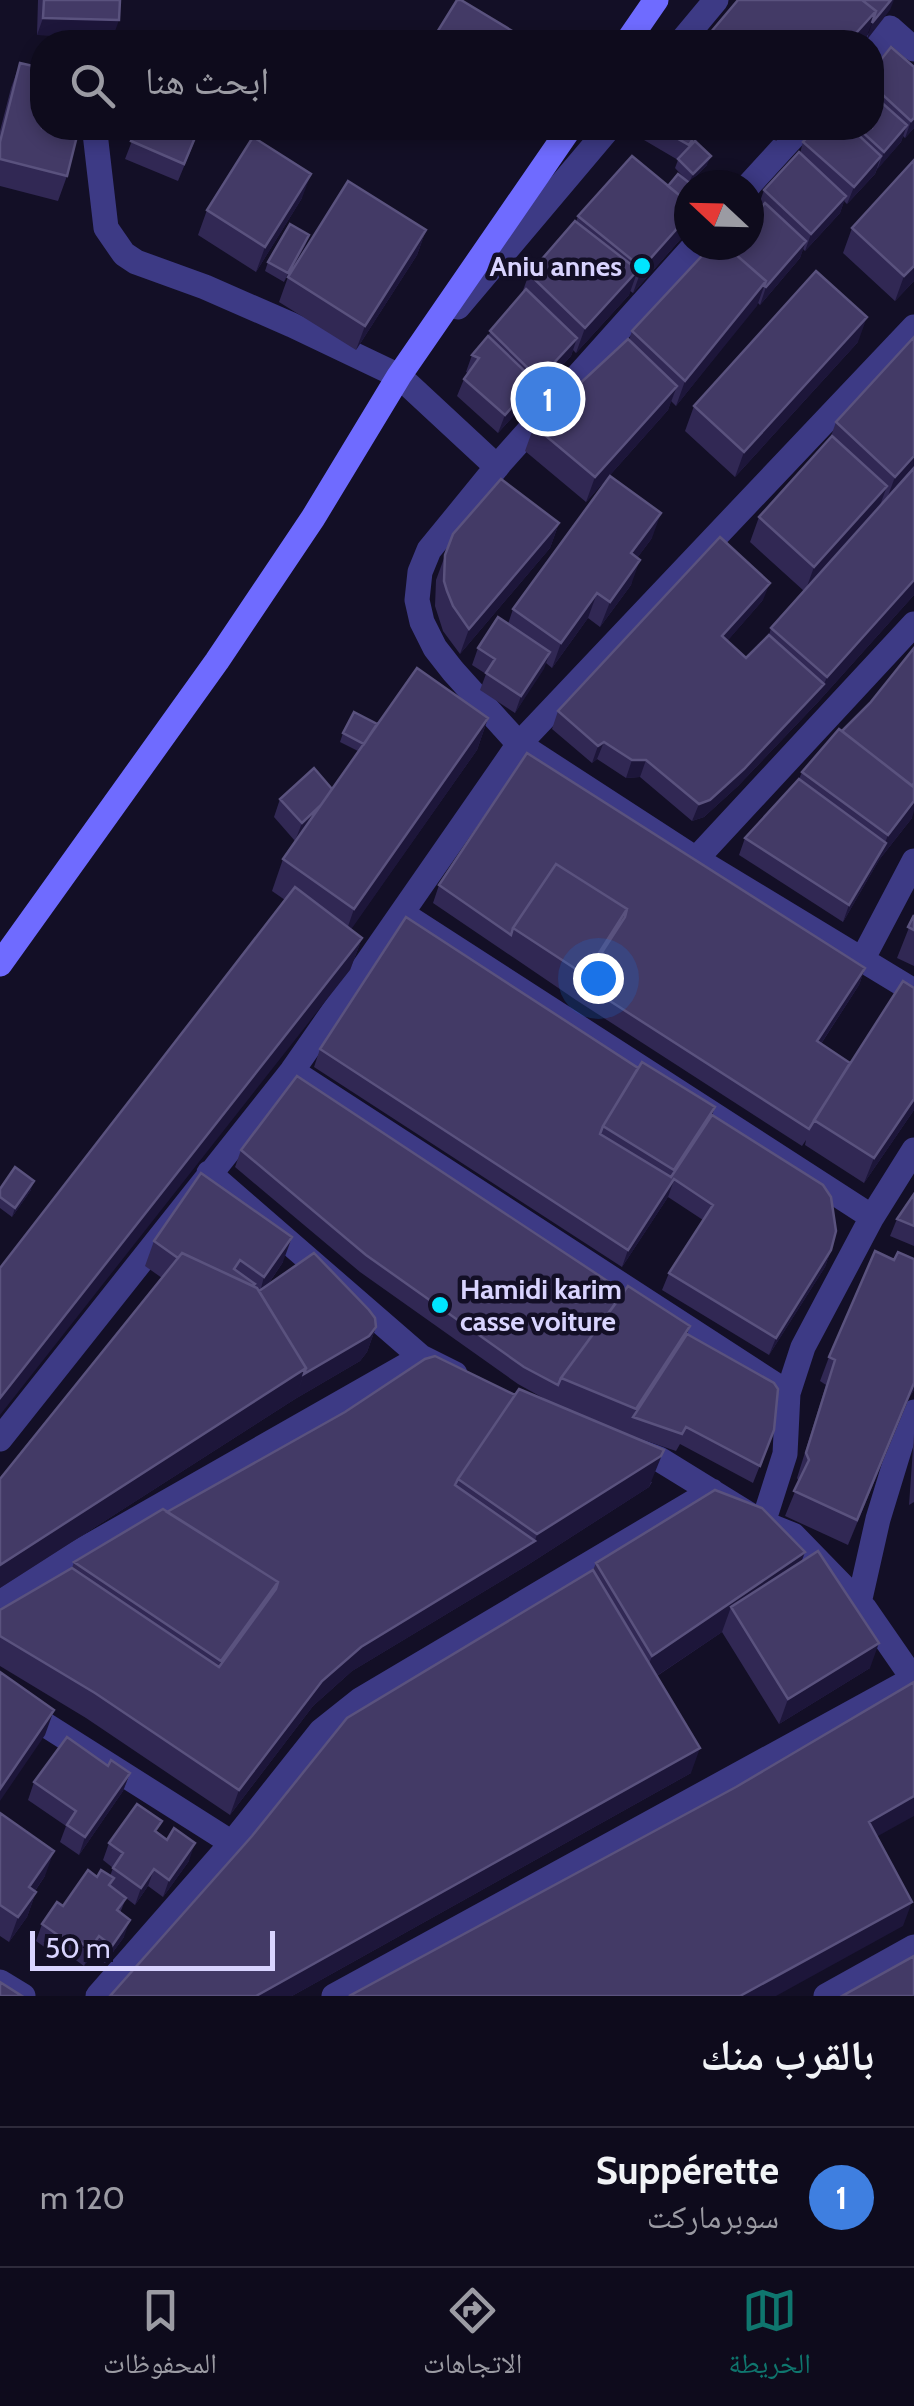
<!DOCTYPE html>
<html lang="ar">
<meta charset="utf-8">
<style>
:root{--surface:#0e0b1c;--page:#1c1929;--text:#f1f3f6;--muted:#9b9ba3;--line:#2e2b3b;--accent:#0f766e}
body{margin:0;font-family:Cabin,"Noto Naskh Arabic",sans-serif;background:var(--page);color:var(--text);direction:rtl}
.compass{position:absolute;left:674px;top:170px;width:90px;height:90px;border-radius:50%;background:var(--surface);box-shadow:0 5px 15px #0003;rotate:292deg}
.scale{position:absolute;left:30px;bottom:25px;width:245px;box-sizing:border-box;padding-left:10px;border:5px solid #d9d4ff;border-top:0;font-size:28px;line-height:35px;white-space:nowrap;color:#d9d4ff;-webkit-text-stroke:8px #130f26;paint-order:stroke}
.you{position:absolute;left:598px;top:978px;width:35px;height:35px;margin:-25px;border:8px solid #fff;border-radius:50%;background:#1a73e8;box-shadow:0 0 0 15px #1a73e833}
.badge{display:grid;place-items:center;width:65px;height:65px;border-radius:50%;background:var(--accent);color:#fff;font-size:32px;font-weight:700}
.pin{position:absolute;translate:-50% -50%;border:5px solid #fff;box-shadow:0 2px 10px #0006}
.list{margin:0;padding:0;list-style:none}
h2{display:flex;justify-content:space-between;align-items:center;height:130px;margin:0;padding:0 40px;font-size:42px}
h2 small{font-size:32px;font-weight:400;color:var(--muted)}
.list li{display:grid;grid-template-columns:65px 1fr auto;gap:30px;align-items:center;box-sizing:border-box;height:140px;padding:0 40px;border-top:2px solid var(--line)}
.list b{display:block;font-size:38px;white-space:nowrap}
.list p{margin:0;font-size:32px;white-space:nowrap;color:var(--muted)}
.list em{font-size:32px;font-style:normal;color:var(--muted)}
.icon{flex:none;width:55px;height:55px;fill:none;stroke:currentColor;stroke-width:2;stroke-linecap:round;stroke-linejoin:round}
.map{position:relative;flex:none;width:914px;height:1996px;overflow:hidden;direction:ltr}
.search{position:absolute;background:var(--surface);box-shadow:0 5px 15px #0003;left:30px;right:30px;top:30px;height:110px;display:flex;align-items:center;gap:25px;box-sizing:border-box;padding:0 35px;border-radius:40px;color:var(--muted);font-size:38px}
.sheet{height:270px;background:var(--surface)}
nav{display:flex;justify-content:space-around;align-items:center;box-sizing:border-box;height:140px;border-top:2px solid var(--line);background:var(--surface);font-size:28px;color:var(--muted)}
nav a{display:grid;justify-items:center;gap:5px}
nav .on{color:var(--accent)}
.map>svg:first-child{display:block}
</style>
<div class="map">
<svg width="914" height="1996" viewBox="0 0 914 1996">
<rect width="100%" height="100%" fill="#130f26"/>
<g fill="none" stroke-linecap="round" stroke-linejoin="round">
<!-- minor -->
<path stroke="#3d3a85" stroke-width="25" d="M 681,42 L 716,0
M 872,49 L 890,28 L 914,49
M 95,133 L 106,228 L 124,254 L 136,262 L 205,287 L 292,325 L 399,376 L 497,467
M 749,185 L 801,128
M 695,245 L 500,463 L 429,550 L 420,572 L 417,600 L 422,622 L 435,648 L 453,671 L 519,744 L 696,859 L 914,991
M 458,307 L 609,128
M 696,859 L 914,624
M 403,914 L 872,1217
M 862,960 L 914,861
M 292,1071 L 788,1393
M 209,1173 L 421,1357
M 0,1439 L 292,1071 L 519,744 L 914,327
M 630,1448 L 659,1459 L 763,1523 L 793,1535 L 865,1609 L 914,1680
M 763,1523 L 785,1454 L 788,1393 L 803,1347 L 872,1217 L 914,1150
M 0,1597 L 421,1357 L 455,1374
M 859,1603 L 878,1519 L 907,1424 L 914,1412
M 0,1696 L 232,1843
M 0,1982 L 23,1996
M 98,1996 L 232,1843 L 321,1731 L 360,1700 L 712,1491
M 334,1996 L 913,1679
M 826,1996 L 914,1947"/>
<!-- secondary -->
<path stroke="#6f6bff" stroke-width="25" d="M 627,42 L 656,0
M 0,964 L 217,661 L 313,518 L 399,376 L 570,128"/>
</g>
<!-- wall -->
<path fill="#312854" d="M 38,0 L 120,0 L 113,37 L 37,35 Z
M 891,47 L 914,128 L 905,138 L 903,136 L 901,142 L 877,169 L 875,174 L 847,204 L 844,201 L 840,213 L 805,251 L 803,249 L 800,258 L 760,305 L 758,303 L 676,406 L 671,401 L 668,410 L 586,502 L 525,451 L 534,426 L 629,340 L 632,331 L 726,246 L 760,209 L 758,207 L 764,190 L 800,153 L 803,142 L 816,128 L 872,128 L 872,71 Z
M 20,63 L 67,176 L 58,201 L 0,186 L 0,131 L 11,88 Z
M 137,128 L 200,128 L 178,181 L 125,159 Z
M 456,128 L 469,128 L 466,133 Z
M 649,128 L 705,128 L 696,141 L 707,165 L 689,183 L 675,168 L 678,160 L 644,140 Z
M 760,128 L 788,128 L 776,141 Z
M 689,185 L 689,225 L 686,233 L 633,293 L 630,291 L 629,295 L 576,353 L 573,350 L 571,356 L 533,397 L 530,394 L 529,399 L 498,433 L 457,396 L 464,379 L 468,373 L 466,372 L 472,355 L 522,293 L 529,274 L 576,222 L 578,216 L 668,186 Z
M 302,198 L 256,272 L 198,235 L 207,210 Z
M 852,228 L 914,281 L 895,301 L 843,253 Z
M 426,230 L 417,255 L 356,350 L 279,302 L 288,277 Z
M 306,244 L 284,282 L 265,271 L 268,262 Z
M 914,337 L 914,595 L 818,702 L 738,786 L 704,817 L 692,821 L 640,777 L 626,778 L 597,759 L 592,763 L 552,729 L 558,711 L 763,600 L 727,641 L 746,658 L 769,635 L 771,628 L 804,591 L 750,542 L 759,517 L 830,439 L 836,422 Z
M 858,342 L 735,477 L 685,431 L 694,406 Z
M 559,523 L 550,548 L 460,654 L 443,631 L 435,606 L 436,580 L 453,534 Z
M 652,538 L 637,558 L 631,585 L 600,627 L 588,618 L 552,668 L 546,663 L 515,713 L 480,690 L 486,674 L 472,665 L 478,648 L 508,624 L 513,609 Z
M 488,718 L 477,750 L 350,930 L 362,938 L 350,970 L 285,900 L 272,891 L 283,859 L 295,841 L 274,817 L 280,799 L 332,789 L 358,751 L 340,742 L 343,733 L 377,724 Z
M 802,772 L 912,818 L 879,860 L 843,922 L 739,855 L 745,838 L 799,779 Z
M 439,885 L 865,968 L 859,985 L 821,1044 L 914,1110 L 864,1183 L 805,1145 L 806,1140 L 802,1146 L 576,1000 L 433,903 Z
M 914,915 L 914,966 L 897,958 Z
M 320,1049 L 638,1068 L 715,1107 L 712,1115 L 831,1250 L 825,1267 L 769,1355 L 662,1290 L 669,1273 L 703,1220 L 668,1197 L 622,1267 L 314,1067 Z
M 241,1150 L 624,1292 L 690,1326 L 687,1334 L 774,1430 L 753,1483 L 680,1444 L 676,1451 L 626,1434 L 552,1403 L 518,1384 L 360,1272 L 235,1167 Z
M 0,1189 L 31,1190 L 12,1217 L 0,1208 Z
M 914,1194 L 914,1246 L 890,1236 L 897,1219 Z
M 154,1241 L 283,1262 L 267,1286 L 376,1327 L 367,1352 L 360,1361 L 295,1399 L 0,1588 L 0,1479 L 162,1278 L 145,1266 Z
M 914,1259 L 914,1390 L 909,1398 L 848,1545 L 785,1516 L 799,1482 L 797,1478 L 826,1385 L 820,1381 L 829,1357 L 894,1260 Z
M 345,1412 L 652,1482 L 649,1487 L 526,1566 L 352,1671 L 313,1706 L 230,1815 L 86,1718 L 0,1666 L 0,1610 L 72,1568 L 74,1562 L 167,1512 Z
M 914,1434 L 914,1502 L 909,1505 Z
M 801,1562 L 870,1668 L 779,1724 L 722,1632 L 657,1676 L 691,1773 L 292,1996 L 110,1996 L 593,1570 L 596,1563 Z
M 108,1766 L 130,1773 L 123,1791 L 79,1855 L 60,1842 L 66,1826 L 28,1800 L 34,1782 Z
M 0,1813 L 45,1876 L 35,1891 L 36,1892 L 27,1917 L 9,1942 L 0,1936 Z
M 157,1833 L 189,1861 L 163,1897 L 148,1886 L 135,1905 L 126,1898 L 120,1913 L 124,1937 L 105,1963 L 92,1954 L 84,1966 L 66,1953 L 61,1959 L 36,1941 L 42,1924 L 63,1906 L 110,1876 L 113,1868 L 103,1860 L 109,1843 Z"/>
<!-- shaded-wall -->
<path fill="#1d163a" d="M 891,0 L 894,0 L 890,10 L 866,41 L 872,23 Z
M 876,11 L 865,42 L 848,42 Z
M 43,18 L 119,20 L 113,37 L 37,35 Z
M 914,118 L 914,128 L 905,138 L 911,121 Z
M 907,125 L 901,142 L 877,170 L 884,152 Z
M 700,128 L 705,128 L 683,163 L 689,145 Z
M 781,128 L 788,128 L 776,141 Z
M 711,156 L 707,165 L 689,183 L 693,174 Z
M 881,156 L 875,174 L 847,204 L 854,187 Z
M 311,174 L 302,198 L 256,272 L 265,247 Z
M 846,196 L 840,213 L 805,251 L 811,234 Z
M 689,215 L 689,225 L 686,233 L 633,293 L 642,268 Z
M 426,230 L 417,255 L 356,350 L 365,326 Z
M 309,235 L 306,244 L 284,282 L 288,273 Z
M 806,241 L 800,258 L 760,305 L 766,287 Z
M 914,266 L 914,281 L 895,301 L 904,276 Z
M 638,270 L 629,295 L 576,353 L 585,328 Z
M 766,281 L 757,306 L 676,406 L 685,381 Z
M 867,317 L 858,342 L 735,477 L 744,452 Z
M 577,338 L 571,356 L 533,397 L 539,379 Z
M 535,381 L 529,399 L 498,433 L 505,415 Z
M 677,386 L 668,410 L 586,502 L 595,477 Z
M 914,456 L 914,471 L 886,501 L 895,477 Z
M 887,486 L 878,511 L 805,592 L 814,567 Z
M 661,513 L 652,538 L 622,578 L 631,553 Z
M 559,523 L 550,548 L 460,654 L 469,629 Z
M 640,560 L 631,585 L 600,627 L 610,602 Z
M 914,580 L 914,595 L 818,702 L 738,786 L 704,817 L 692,821 L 699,804 L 824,684 L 827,677 Z
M 770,583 L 763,600 L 716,654 L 722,636 Z
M 597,593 L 588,618 L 552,668 L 561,643 Z
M 550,652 L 544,669 L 515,713 L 521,696 Z
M 488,718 L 477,750 L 343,941 L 354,909 Z
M 604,742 L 597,759 L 592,763 L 598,746 Z
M 632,760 L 646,760 L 640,777 L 626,778 Z
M 335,792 L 295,841 L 302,823 Z
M 914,801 L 914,811 L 912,818 L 879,860 L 843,922 L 849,905 L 885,843 L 888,835 Z
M 362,938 L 350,970 L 0,1415 L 0,1398 Z
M 865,968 L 859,985 L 811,1059 L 817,1041 Z
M 914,1099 L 914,1110 L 864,1183 L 874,1158 Z
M 715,1107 L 706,1132 L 673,1183 L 668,1197 L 622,1267 L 628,1250 L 666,1191 L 674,1170 Z
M 34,1181 L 31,1190 L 12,1217 L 15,1208 Z
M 292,1237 L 283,1262 L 258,1299 L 264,1277 Z
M 831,1250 L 825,1267 L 769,1355 L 776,1338 Z
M 690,1326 L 681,1351 L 633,1417 L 636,1409 Z
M 376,1327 L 367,1352 L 360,1361 L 295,1399 L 304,1374 Z
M 306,1368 L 295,1399 L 0,1588 L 0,1565 Z
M 914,1383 L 914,1390 L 909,1398 L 848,1545 Z
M 664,1450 L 649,1487 L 526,1566 L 352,1671 L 313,1706 L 230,1815 L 239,1790 L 322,1681 L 361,1647 L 535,1541 L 537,1534 Z
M 805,1552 L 794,1583 L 731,1607 L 722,1632 L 640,1687 L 652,1656 Z
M 278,1582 L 267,1614 L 210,1692 L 221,1661 Z
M 879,1643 L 870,1668 L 779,1724 L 788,1699 Z
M 54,1710 L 45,1735 L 0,1801 L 0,1789 Z
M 700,1748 L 691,1773 L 292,1996 L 256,1996 Z
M 130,1773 L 123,1791 L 79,1855 L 85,1837 Z
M 914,1796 L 914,1816 L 860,1846 L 869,1822 Z
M 195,1843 L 189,1861 L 163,1897 L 169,1880 Z
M 54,1851 L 45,1876 L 20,1912 L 29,1887 Z
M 154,1869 L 148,1886 L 135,1905 L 141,1888 Z
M 36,1892 L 27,1917 L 9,1942 L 18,1917 Z
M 912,1902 L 903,1926 L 776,1996 L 740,1996 Z
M 130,1920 L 124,1937 L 105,1963 L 112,1946 Z
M 72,1936 L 66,1953 L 61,1959 L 68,1942 Z
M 99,1936 L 92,1954 L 84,1966 L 90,1949 Z"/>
<!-- building -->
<path fill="#433a66" stroke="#5a527e" stroke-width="2.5" d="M 44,0 L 120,0 L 119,20 L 43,18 Z
M 457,0 L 461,0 L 519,35 L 514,42 L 431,42 Z
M 738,0 L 862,0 L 876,11 L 848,42 L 709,42 L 705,39 Z
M 862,0 L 891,0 L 872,23 L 876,11 Z
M 891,47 L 914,67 L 914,118 L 911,121 L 872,85 L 872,71 Z
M 20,63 L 42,68 L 42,128 L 79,128 L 67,176 L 0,159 L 0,142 Z
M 872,94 L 907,125 L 884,152 L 858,128 L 872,128 Z
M 137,128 L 199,128 L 184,164 L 131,141 Z
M 659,128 L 700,128 L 689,145 Z
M 816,128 L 851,128 L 881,156 L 854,187 L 803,142 Z
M 253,137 L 311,174 L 265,247 L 207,210 Z
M 695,141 L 711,156 L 693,174 L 678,159 Z
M 799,152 L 846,196 L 811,234 L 764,190 Z
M 632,156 L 689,203 L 689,215 L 642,268 L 578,216 Z
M 914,160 L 914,266 L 904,276 L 852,228 Z
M 678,174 L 692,185 L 689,185 L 689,203 L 668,186 Z
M 348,181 L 426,230 L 365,326 L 288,277 Z
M 765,203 L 806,241 L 766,287 L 764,286 L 766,281 L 726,246 L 749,245 L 749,208 L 751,205 L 757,212 Z
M 575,221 L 638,270 L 585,328 L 529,274 Z
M 290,224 L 309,235 L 288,273 L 268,262 Z
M 712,245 L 725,245 L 766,281 L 685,381 L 632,331 Z
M 816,271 L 867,317 L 744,452 L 694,406 Z
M 526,289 L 577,338 L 539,379 L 490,331 Z
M 488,336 L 535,381 L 505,415 L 464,379 L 479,358 L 472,355 Z
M 914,337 L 914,456 L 895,477 L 836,422 Z
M 628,339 L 677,386 L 595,477 L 534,426 Z
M 832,436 L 887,486 L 814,567 L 759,517 Z
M 914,468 L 914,580 L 827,677 L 771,628 Z
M 610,476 L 661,513 L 631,553 L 640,560 L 610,602 L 597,593 L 561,643 L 513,609 Z
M 501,479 L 559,523 L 469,629 L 453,606 L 447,591 L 444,581 L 445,555 L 453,534 Z
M 720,537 L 770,583 L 722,636 L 746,658 L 769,635 L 824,684 L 744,769 L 710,800 L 699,804 L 646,760 L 632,760 L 604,742 L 598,746 L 558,711 Z
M 498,617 L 550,652 L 521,696 L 486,673 L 495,659 L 478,648 Z
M 914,648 L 914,783 L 912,786 L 842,731 L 870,703 Z
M 417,668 L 488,718 L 354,909 L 283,859 Z
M 354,712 L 377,724 L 364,744 L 343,733 Z
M 839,729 L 914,787 L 914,801 L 888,835 L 802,772 Z
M 527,753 L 865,968 L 817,1041 L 850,1063 L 809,1129 L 582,983 L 625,917 L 627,909 L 556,864 L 513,928 L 511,935 L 439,885 Z
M 314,768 L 332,789 L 321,805 L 302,823 L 280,799 Z
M 799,779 L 886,843 L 849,905 L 745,838 Z
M 556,864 L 627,909 L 585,975 L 513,928 Z
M 295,887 L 362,938 L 0,1398 L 0,1268 Z
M 914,915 L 914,930 L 908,927 Z
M 406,917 L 638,1068 L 603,1126 L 600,1134 L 671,1177 L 712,1115 L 823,1185 L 831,1197 L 836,1231 L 831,1250 L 776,1338 L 669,1273 L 713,1205 L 674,1179 L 628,1250 L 320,1049 Z
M 903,981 L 914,988 L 914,1099 L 874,1158 L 814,1120 Z
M 642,1062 L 715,1107 L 674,1170 L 603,1126 Z
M 297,1076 L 624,1292 L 561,1378 L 558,1385 L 524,1367 L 366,1255 L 241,1150 Z
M 15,1167 L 34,1181 L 15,1208 L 0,1197 L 0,1189 Z
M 201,1173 L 292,1237 L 264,1277 L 240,1260 L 234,1269 L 255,1284 L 253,1286 L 182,1253 L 178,1258 L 154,1241 Z
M 914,1194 L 914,1226 L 897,1219 Z
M 875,1251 L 894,1260 L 898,1252 L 914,1259 L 914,1383 L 857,1520 L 794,1491 L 809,1460 L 806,1453 L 835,1360 L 829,1357 Z
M 182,1253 L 257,1288 L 306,1368 L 0,1565 L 0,1479 Z
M 314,1253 L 369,1310 L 375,1318 L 376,1327 L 369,1336 L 304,1374 L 306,1368 L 259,1291 Z
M 628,1286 L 690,1326 L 636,1409 L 561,1378 Z
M 687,1334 L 774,1383 L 778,1389 L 774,1430 L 760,1466 L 686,1427 L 682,1434 L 633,1417 Z
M 435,1356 L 515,1395 L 458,1479 L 455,1485 L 535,1541 L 361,1647 L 322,1681 L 239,1790 L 95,1693 L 0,1636 L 0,1610 L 72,1568 L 219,1667 L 276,1589 L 278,1582 L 167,1512 L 345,1412 L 425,1359 Z
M 519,1389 L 664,1450 L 661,1456 L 537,1534 L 458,1479 Z
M 715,1490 L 762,1508 L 805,1552 L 652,1656 L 596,1563 Z
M 163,1509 L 278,1582 L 221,1661 L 74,1562 Z
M 818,1551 L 879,1643 L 788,1699 L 731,1607 Z
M 593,1570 L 700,1748 L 256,1996 L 110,1996 L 252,1836 L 347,1718 Z
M 0,1672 L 54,1710 L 0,1789 Z
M 914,1682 L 914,1796 L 869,1822 L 912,1902 L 740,1996 L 349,1996 L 736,1787 Z
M 67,1737 L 108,1766 L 111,1760 L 130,1773 L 85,1837 L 67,1825 L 76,1811 L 34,1782 Z
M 137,1804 L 162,1821 L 155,1831 L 167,1840 L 174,1828 L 195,1843 L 169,1880 L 154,1869 L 141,1888 L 113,1868 L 123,1853 L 109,1843 Z
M 0,1813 L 54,1851 L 29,1887 L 36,1892 L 18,1917 L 0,1905 Z
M 88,1870 L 97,1877 L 101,1870 L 114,1878 L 109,1885 L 126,1898 L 117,1910 L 130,1920 L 112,1946 L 99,1936 L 90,1949 L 72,1936 L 68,1942 L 42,1924 L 57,1902 L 63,1906 Z
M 914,1956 L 914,1996 L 842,1996 Z
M 0,1982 L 22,1996 L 0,1996 Z"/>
<!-- markers -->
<g fill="#00e5ff" stroke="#130f26" stroke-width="4">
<circle cx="642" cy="266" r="10"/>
<circle cx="440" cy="1305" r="10"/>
</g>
<g text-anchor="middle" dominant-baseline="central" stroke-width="9" stroke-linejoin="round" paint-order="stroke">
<!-- poi labels -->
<g font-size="28" font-weight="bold" fill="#d9d4ff" stroke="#130f26" text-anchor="end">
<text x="622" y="266">Aniu annes</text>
<text x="460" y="1289" text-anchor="start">Hamidi karim<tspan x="460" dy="32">casse voiture</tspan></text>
</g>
</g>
</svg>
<svg class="compass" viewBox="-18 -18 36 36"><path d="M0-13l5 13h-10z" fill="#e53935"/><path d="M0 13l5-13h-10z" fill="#9b9ba3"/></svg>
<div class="scale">50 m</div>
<div class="you"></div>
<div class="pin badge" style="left:548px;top:399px;background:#3f7fe0">1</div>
<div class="search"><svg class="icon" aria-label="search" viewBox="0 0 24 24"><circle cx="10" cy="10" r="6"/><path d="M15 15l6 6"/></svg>ابحث هنا</div>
</div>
<section class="sheet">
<h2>بالقرب منك<small></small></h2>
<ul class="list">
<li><span class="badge" style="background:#3f7fe0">1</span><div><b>Suppérette</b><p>سوبرماركت</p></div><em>120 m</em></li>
</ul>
</section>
<nav>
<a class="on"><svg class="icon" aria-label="map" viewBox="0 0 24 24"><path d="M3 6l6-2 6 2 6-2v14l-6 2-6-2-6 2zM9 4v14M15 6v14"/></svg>الخريطة</a>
<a><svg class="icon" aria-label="directions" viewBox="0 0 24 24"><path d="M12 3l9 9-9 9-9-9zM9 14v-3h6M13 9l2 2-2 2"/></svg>الاتجاهات</a>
<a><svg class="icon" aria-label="saved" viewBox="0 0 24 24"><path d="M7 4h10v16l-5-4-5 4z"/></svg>المحفوظات</a>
</nav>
